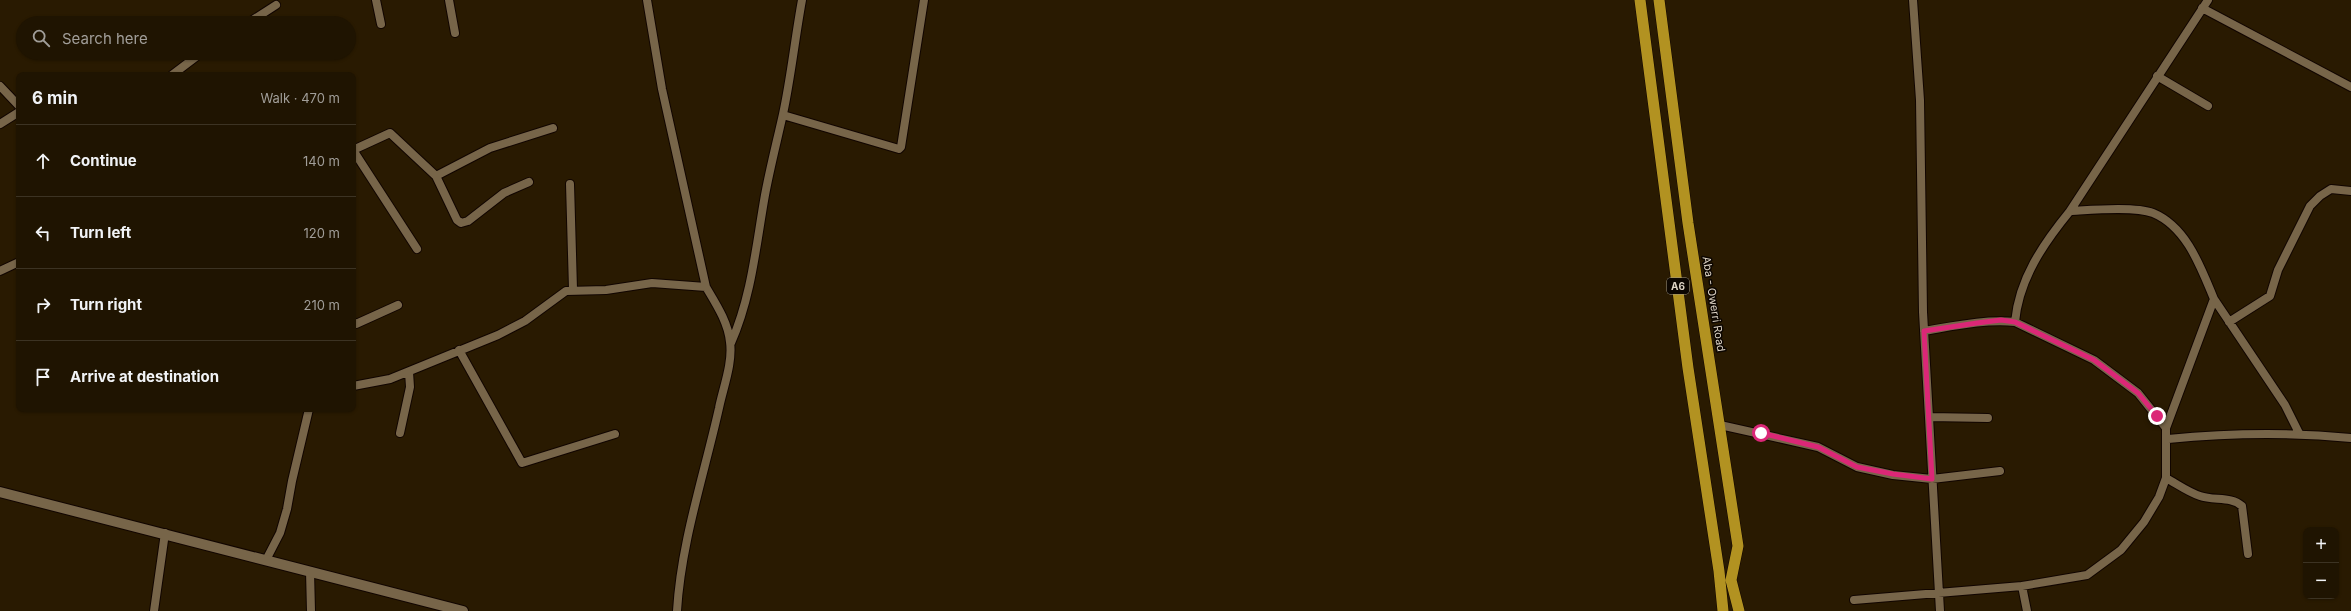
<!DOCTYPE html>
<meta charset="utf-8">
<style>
:root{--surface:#1f1401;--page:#271d0b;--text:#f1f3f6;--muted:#a19e99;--line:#3c3323}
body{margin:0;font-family:Inter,sans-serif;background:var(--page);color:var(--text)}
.controls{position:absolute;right:12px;bottom:12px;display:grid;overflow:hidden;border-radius:8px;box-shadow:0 1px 3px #0004}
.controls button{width:36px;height:36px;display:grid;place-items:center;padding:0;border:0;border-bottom:1px solid var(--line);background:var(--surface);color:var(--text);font:20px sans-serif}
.stop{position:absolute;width:12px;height:12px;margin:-9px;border:3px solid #db2777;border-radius:50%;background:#fff}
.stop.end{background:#db2777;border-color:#fff;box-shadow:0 1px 4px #0008}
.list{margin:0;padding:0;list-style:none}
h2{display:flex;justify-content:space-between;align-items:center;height:52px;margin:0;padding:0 16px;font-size:17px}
h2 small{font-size:13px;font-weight:400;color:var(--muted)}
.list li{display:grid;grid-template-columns:26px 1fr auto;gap:12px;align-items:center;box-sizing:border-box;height:72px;padding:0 16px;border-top:1px solid var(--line)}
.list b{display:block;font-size:15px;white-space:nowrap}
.list em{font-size:13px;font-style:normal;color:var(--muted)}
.icon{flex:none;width:22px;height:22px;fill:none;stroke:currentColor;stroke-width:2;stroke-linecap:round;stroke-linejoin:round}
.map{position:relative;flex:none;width:2351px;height:611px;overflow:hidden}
.search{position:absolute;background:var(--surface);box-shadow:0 1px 3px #0004;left:16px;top:16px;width:340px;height:44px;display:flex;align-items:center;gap:10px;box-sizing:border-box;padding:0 14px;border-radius:22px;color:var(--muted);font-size:15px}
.panel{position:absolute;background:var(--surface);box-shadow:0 1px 3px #0004;left:16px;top:72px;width:340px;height:340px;border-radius:8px}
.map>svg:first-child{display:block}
</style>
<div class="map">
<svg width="2351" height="611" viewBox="0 0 2351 611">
<rect width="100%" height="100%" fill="#291a01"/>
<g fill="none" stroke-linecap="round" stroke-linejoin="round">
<!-- minor casing -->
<g stroke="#110500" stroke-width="10">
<path id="minor" d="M 376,0 L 381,24
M 449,0 L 455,33
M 647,0 L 662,89 L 706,287 C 716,304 728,322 730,342 C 733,363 723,388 719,408 C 704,475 681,543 677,611
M 1913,0 L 1920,100 L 1923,312 L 1940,611
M 2202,8 L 2351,87
M 248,23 L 276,5
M 172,75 L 201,53
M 2157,76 L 2208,106
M 0,86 L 19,106
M 783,115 L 899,149 L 901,147 L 924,0
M 0,124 L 19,112
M 353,150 L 390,133 L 436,176 L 490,148 L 553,128
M 353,150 L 417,249
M 436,176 L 457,220 L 461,223 L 468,221 L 504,193 L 529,182
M 570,184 L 573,289
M 2070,211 L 2208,0
M 0,271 L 19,262
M 2214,299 L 2285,405 L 2299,433
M 353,322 L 356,324 L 398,305
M 2015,322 C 2019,279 2043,244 2070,211 C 2090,210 2135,206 2153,213 C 2187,227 2201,268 2214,299 L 2166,428
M 2229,322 L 2270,296 L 2278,270 L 2310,206 L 2320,196 L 2331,189 L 2351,191
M 731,343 C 752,295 756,245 765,195 C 770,168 777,141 783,114 C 791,77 795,38 802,0
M 459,350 L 522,463 L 615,434
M 353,386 L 390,379 L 498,335 L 525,321 L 566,291 L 606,290 L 652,283 L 706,287
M 1929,417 L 1988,418
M 1720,425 L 1818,447 L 1857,467 L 1893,475 L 1932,479 L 2000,471
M 400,433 L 410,387 L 409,372
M 2168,439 C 2229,433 2290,432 2351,438
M 2166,478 C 2177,484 2188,492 2200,496 C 2214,501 2231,496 2242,506 L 2248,554
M 266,560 L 280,533 L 287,509 L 292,481 L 309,409
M 310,571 L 311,611
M 2022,586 L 2027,611
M 1854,600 L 2022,586 L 2087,575 L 2121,550 L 2144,522 L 2159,497 L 2166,478 L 2166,428 L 2138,393 L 2094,360 L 2015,322 C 1985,319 1954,326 1924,331
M 154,611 L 165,533"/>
</g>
<!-- secondary casing -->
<g stroke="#110500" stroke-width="12">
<path id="secondary" d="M 0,492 L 463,611"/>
</g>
<!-- trunk casing -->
<g stroke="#110500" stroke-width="12">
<path id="trunk" d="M 1640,0 L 1688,368 L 1719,571 L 1723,611
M 1659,0 L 1688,223 L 1738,546 L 1731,580 L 1739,611"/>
</g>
<!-- minor -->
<use href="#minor" stroke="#776549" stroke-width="8"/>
<!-- secondary -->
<use href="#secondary" stroke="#776549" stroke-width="10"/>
<!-- trunk -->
<use href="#trunk" stroke="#b29221" stroke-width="11"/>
</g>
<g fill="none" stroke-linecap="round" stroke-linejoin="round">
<!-- route -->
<path stroke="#db2777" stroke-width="5" d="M 1761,433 L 1818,447 L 1857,467 L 1893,474 L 1932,479 L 1924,331 L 1977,323 L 2001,320 L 2015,322 L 2094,360 L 2138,393 L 2157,416"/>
</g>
<g text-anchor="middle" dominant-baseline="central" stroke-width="3" stroke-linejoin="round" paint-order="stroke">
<!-- shield labels -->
<rect fill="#0c0601" stroke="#9e968a" stroke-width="1" x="1667" y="278" width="22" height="16" rx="3"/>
<g font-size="10" font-weight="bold" fill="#ddd3c4">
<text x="1678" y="286">A6</text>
</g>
<!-- street labels -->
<g font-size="11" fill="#ddd3c4" stroke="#0c0601">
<text transform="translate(1714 304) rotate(81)">Aba - Owerri Road</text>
</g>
</g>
</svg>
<div class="controls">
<button>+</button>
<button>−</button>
</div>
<div class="stop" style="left:1761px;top:433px"></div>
<div class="stop end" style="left:2157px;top:416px"></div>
<div class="search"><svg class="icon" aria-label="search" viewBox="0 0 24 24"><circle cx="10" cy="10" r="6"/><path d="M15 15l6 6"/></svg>Search here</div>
<section class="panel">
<h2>6 min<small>Walk · 470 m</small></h2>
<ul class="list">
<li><svg class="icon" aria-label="ahead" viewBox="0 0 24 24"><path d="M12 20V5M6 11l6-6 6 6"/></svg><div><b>Continue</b></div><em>140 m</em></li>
<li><svg class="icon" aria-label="left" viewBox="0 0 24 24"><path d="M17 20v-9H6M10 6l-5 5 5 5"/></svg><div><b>Turn left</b></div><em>120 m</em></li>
<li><svg class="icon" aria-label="right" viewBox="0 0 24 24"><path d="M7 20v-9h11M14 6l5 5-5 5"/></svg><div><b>Turn right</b></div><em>210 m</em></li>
<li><svg class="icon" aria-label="arrive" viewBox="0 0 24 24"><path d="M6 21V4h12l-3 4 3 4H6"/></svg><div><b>Arrive at destination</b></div></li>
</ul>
</section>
</div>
